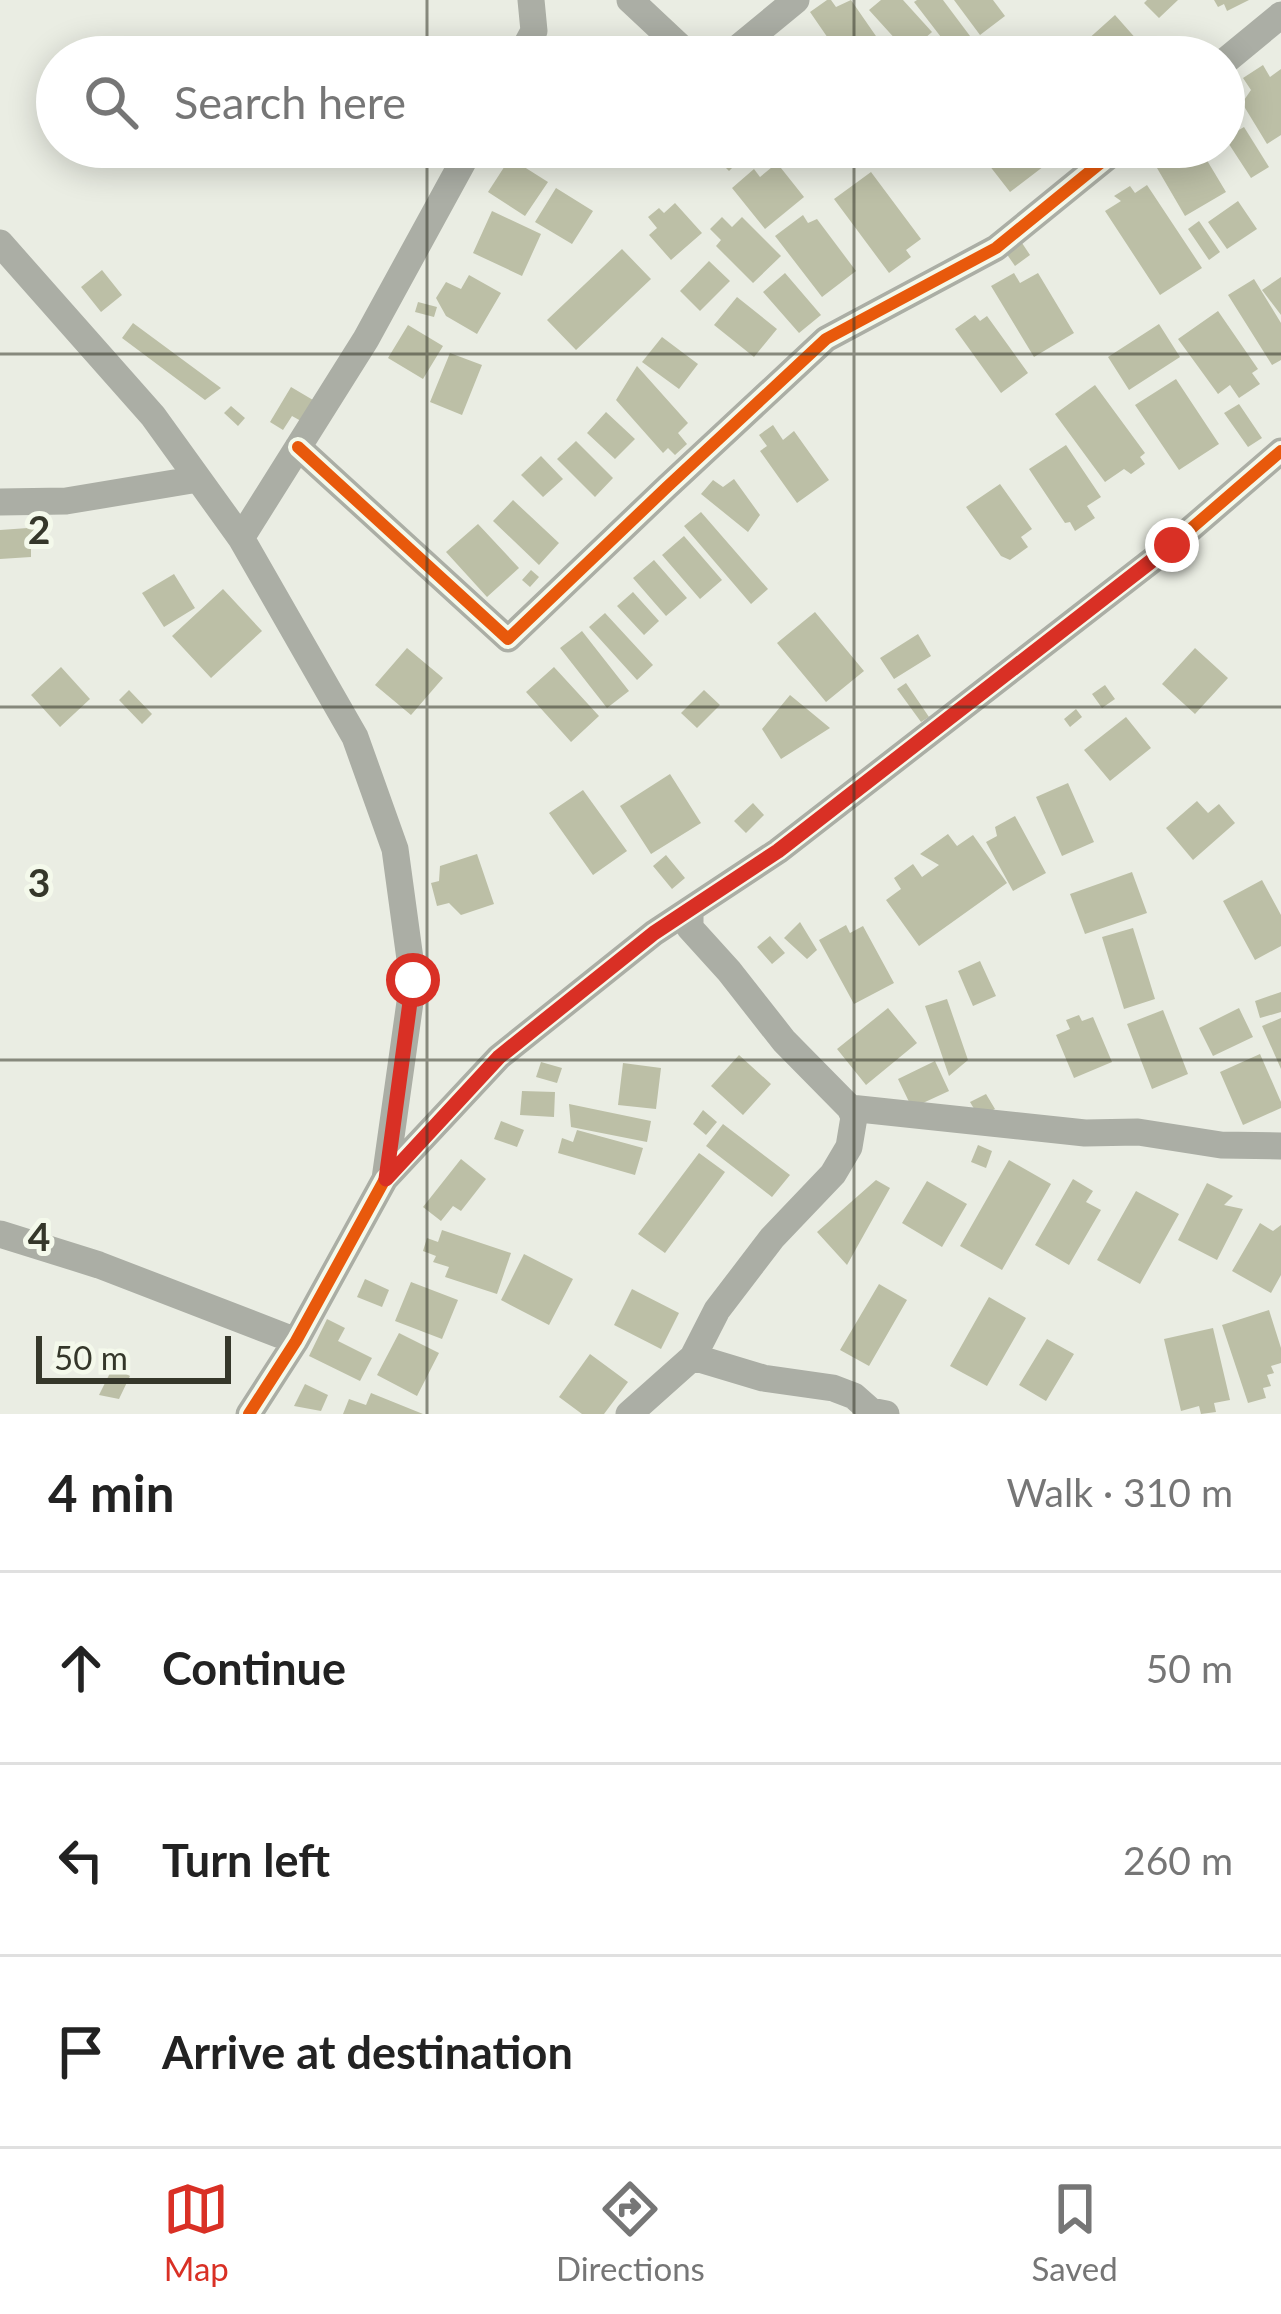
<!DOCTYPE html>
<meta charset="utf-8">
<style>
:root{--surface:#fff;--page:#f2f2f2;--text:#222;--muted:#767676;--line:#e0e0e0;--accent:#d93025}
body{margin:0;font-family:Lato,sans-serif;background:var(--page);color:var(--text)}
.scale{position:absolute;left:36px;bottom:30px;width:195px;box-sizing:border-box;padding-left:12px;border:6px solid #35372a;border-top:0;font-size:33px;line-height:42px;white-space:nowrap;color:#35372a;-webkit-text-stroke:9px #f4f9eb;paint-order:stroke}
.stop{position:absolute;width:36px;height:36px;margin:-27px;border:9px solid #d93025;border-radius:50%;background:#fff}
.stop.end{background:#d93025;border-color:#fff;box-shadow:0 3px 12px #0008}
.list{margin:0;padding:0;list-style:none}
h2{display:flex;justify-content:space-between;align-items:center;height:156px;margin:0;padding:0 48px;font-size:51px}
h2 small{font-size:39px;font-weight:400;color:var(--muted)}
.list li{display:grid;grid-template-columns:78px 1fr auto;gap:36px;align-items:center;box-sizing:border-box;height:192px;padding:0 48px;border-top:3px solid var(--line)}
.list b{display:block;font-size:45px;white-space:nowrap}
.list em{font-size:39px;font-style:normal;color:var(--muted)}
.icon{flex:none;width:66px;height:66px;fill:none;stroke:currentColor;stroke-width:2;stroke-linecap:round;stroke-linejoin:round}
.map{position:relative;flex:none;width:1281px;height:1414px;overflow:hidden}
.search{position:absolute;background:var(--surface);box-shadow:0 6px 30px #0003;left:36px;right:36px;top:36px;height:132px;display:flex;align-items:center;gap:30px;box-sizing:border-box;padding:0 42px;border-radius:66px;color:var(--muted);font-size:45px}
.sheet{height:732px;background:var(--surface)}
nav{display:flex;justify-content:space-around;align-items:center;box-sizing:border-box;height:168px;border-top:3px solid var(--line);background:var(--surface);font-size:33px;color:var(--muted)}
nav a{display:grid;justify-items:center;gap:6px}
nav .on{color:var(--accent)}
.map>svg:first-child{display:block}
</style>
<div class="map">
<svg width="1281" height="1414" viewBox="0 0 1281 1414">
<rect width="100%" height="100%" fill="#eaede3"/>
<!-- building -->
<path fill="#bcbfa6" d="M 827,0 L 831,0 L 836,7 L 851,0 L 887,52 L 879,57 L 841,57 L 810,12 Z
M 881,0 L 903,0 L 932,32 L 908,53 L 869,10 Z
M 917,0 L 943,0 L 973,40 L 954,54 L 914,2 Z
M 954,0 L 993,0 L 1005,16 L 980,35 Z
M 1147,0 L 1178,0 L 1159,18 L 1144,3 Z
M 1214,0 L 1249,0 L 1227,11 L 1224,4 L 1218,7 Z
M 1115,15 L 1146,50 L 1138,57 L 1082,57 L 1076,50 Z
M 1041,44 L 1050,57 L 1022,57 Z
M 1263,65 L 1270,77 L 1281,69 L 1281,135 L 1267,144 L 1242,103 L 1251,90 L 1243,78 Z
M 1244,127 L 1269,167 L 1251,178 L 1225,138 Z
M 705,147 L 753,147 L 729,171 Z
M 975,147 L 1036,147 L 1048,163 L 1010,192 Z
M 1144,147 L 1154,160 L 1144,168 L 1134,155 Z
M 1193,147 L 1199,147 L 1226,192 L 1185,216 L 1157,168 Z
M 510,158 L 548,182 L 525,216 L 488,192 Z
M 777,163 L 804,197 L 765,229 L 732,188 L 754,169 L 760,177 Z
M 871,172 L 921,239 L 906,250 L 911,257 L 889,273 L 834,199 Z
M 1147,185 L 1202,268 L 1160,295 L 1105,211 L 1121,201 L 1114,196 L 1130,186 L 1135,193 Z
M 556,188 L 593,211 L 572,244 L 535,222 Z
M 1238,201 L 1257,229 L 1227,249 L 1208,222 Z
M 675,203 L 702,233 L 671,260 L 649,235 L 657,228 L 648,217 L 659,208 L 664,213 Z
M 492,211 L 541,234 L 522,276 L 473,253 Z
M 803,215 L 808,223 L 817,219 L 856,271 L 822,297 L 775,236 Z
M 722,217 L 732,227 L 742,217 L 781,256 L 753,283 L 716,246 L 721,240 L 710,229 Z
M 1199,221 L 1220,252 L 1209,260 L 1188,229 Z
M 1022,243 L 1030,255 L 1015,266 L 1006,253 Z
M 622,249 L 651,279 L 576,350 L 547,320 Z
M 709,261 L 730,281 L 700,311 L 680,291 Z
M 102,270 L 122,295 L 101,312 L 81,287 Z
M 785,273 L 821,315 L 799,333 L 763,292 Z
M 1014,273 L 1020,283 L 1038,273 L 1074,333 L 1034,357 L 991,286 Z
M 469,275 L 501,293 L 477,334 L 446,316 L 436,298 L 446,282 L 461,289 Z
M 1281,277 L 1281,315 L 1262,290 Z
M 1254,279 L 1281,323 L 1281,360 L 1272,365 L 1228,295 Z
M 737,297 L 777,329 L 754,357 L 714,325 Z
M 418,302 L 437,307 L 434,317 L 415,312 Z
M 1218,311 L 1258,369 L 1252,373 L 1260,384 L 1239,398 L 1230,385 L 1218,394 L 1178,339 Z
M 975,315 L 980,321 L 987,316 L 1028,373 L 1001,393 L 955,329 Z
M 133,323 L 221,388 L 205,400 L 122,338 Z
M 1159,324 L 1180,357 L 1129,390 L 1108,357 Z
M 408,325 L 443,346 L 423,379 L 388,358 Z
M 662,337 L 698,364 L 679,389 L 642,362 Z
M 450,353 L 482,365 L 462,415 L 430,402 Z
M 637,366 L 688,423 L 678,433 L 687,444 L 675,455 L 668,448 L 663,453 L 616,400 Z
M 1176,379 L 1219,444 L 1179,470 L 1135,405 Z
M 1095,385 L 1145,453 L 1140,457 L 1145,464 L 1131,474 L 1124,469 L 1105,482 L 1055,414 Z
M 291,387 L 313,400 L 301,421 L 292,416 L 283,430 L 270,422 Z
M 1239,404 L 1262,438 L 1248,447 L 1224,413 Z
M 231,406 L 245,418 L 238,426 L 224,413 Z
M 606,412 L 635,439 L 615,459 L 587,433 Z
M 773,425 L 783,440 L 794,431 L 829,480 L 797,503 L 760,451 L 767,446 L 759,435 Z
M 576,441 L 613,478 L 595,497 L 557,459 Z
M 1066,445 L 1101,497 L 1087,506 L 1095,518 L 1075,531 L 1070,522 L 1065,523 L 1029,469 Z
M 541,456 L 563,479 L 543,497 L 521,475 Z
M 734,479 L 760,515 L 748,532 L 701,494 L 713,480 L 723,487 Z
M 1000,484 L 1032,529 L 1021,537 L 1028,547 L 1010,560 L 1001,556 L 966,507 Z
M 513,500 L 559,543 L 539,565 L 493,521 Z
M 701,512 L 768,589 L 751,604 L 684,526 Z
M 478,524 L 519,568 L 487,597 L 446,552 Z
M 42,527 L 43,545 L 31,546 L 31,557 L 0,559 L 0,530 Z
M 684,536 L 722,580 L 700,599 L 662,555 Z
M 654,560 L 687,598 L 666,616 L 633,578 Z
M 531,570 L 539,577 L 530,587 L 522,580 Z
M 174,574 L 195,608 L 164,627 L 142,593 Z
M 223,589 L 262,631 L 211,678 L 172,636 Z
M 633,592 L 659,621 L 644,635 L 617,606 Z
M 815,612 L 864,671 L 826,702 L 777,643 Z
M 605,613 L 653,665 L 637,680 L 589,627 Z
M 582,631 L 629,691 L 607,708 L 560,648 Z
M 918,634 L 931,656 L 894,679 L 880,658 Z
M 407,648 L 443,678 L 411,715 L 375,685 Z
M 1195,648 L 1228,678 L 1195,714 L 1162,684 Z
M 61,667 L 90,699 L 60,727 L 31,695 Z
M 554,667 L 599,716 L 571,742 L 526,692 Z
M 906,683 L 929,717 L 921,722 L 897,689 Z
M 1105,685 L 1115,699 L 1102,708 L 1092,694 Z
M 129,690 L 152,714 L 142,724 L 119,700 Z
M 704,690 L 720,705 L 697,728 L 681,713 Z
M 790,695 L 830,728 L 781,759 L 762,729 Z
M 1076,709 L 1082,717 L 1070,727 L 1064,719 Z
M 1126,717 L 1151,748 L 1110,781 L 1084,750 Z
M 670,774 L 701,823 L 651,854 L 620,806 Z
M 1068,783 L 1094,842 L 1062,856 L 1036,797 Z
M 583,790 L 627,851 L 593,875 L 549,813 Z
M 1197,801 L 1208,813 L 1219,804 L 1235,823 L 1193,860 L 1166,828 Z
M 753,803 L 764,815 L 746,833 L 734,821 Z
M 1015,816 L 1046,873 L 1013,891 L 986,842 L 997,836 L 995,827 Z
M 948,834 L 957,846 L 973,835 L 1007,883 L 919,946 L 886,900 L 901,889 L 894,878 L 913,864 L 922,877 L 939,865 L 920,854 Z
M 477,854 L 494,904 L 461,915 L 449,903 L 437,906 L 431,883 L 439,881 L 440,866 Z
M 666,855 L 685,878 L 672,889 L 653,866 Z
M 1132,872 L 1147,913 L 1085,934 L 1070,894 Z
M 1262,880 L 1281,915 L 1281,946 L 1255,960 L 1223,901 Z
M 800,922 L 817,950 L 807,959 L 784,938 Z
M 846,925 L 850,933 L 863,926 L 894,983 L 854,1004 L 819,940 Z
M 1133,928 L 1155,999 L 1124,1009 L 1102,937 Z
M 770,936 L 785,953 L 772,964 L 757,947 Z
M 980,961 L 996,996 L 973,1006 L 958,971 Z
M 1281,992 L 1281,1012 L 1260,1018 L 1255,1001 Z
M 947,999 L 968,1060 L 949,1076 L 925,1006 Z
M 888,1008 L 917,1043 L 866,1085 L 837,1049 Z
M 1239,1008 L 1253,1037 L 1213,1056 L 1199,1028 Z
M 1163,1010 L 1188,1074 L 1152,1089 L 1127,1024 Z
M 1079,1015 L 1082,1021 L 1093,1017 L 1112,1062 L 1074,1078 L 1056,1035 L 1070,1029 L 1066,1020 Z
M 1281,1018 L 1281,1069 L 1262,1026 Z
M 1260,1054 L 1281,1102 L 1281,1108 L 1243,1125 L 1220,1072 Z
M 739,1055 L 771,1084 L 743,1115 L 711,1086 Z
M 935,1061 L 949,1091 L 912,1108 L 898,1079 Z
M 541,1062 L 562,1068 L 557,1083 L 536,1077 Z
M 623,1063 L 661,1068 L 656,1109 L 618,1105 Z
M 522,1091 L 555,1092 L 554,1117 L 520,1115 Z
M 986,1094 L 995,1109 L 979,1117 L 970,1102 Z
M 569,1104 L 651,1121 L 647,1142 L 571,1127 Z
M 703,1110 L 717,1122 L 706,1135 L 693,1124 Z
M 501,1121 L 524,1130 L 517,1147 L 494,1139 Z
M 723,1124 L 790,1175 L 772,1197 L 706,1146 Z
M 577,1130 L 643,1148 L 635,1175 L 558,1153 L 562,1138 L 573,1142 Z
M 978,1145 L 992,1151 L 986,1168 L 971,1162 Z
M 699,1153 L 725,1172 L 665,1253 L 638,1234 Z
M 461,1159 L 486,1179 L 461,1211 L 453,1206 L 441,1221 L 423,1207 Z
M 1009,1160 L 1051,1184 L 1002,1270 L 960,1246 Z
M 1073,1179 L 1093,1191 L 1086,1202 L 1101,1210 L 1069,1265 L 1035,1245 Z
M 876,1180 L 890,1188 L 847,1265 L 817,1232 Z
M 927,1181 L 967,1204 L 942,1247 L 902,1223 Z
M 1207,1183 L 1233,1196 L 1224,1205 L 1243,1209 L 1217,1260 L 1178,1240 Z
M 1136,1191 L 1179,1214 L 1140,1284 L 1097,1260 Z
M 1260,1223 L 1273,1231 L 1281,1225 L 1281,1275 L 1271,1293 L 1232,1271 Z
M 442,1230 L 511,1253 L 497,1294 L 445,1277 L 449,1267 L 433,1262 L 436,1256 L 423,1251 L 427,1238 L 438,1242 Z
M 524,1254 L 573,1279 L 549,1325 L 501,1300 Z
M 365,1279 L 389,1290 L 382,1307 L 357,1297 Z
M 411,1282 L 458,1300 L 442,1339 L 395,1321 Z
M 879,1284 L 907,1300 L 869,1366 L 840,1350 Z
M 632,1289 L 679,1313 L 661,1349 L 614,1325 Z
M 989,1297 L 1026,1318 L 987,1386 L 950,1366 Z
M 1269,1310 L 1281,1348 L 1281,1363 L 1271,1366 L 1274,1373 L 1267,1375 L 1271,1386 L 1263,1388 L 1266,1398 L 1248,1403 L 1222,1325 Z
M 327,1319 L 345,1328 L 338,1341 L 372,1358 L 360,1381 L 309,1356 Z
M 1213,1328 L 1230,1400 L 1214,1403 L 1216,1412 L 1201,1414 L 1199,1406 L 1181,1411 L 1164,1339 Z
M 399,1333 L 439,1353 L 417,1396 L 377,1375 Z
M 1047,1339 L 1074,1354 L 1046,1401 L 1019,1385 Z
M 590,1354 L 628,1382 L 604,1414 L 582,1414 L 559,1397 Z
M 113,1367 L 130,1376 L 119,1399 L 99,1395 Z
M 305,1384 L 328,1395 L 321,1411 L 294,1406 Z
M 371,1393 L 423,1414 L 343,1414 L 349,1399 L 366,1405 Z"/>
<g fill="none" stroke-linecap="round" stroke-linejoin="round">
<!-- minor -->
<path stroke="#abaea5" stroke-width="27" d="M 630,0 L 691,57
M 520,57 L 534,31 L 531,0
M 727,57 L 796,0
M 1224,62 L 1281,15
M 0,243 L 153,416 L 241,538 L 355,737 L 395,849 L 413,981 L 385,1179
M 298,447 L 508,639 L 667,487 L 826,339 L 996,248 L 1120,147
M 0,502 L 66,501 L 198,479
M 241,538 L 366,339 L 471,147
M 850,1108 L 1085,1133 L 1138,1132 L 1221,1145 L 1281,1146
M 0,1234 L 99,1265 L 296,1341
M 693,1357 L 763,1378 L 833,1388 L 854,1396 L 871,1411 L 886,1414
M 249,1414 L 296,1341 L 385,1179 L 499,1057 L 654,933 L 778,851 L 1172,545 L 1281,451
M 629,1414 L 693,1357 L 717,1310 L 772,1238 L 833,1174 L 849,1147 L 854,1117 L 850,1108 L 784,1041 L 729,971 L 690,928 L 690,911"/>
<!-- cycleway casing -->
<g stroke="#f4f9eb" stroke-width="20">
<path id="cycleway" d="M 298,447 L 508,639 L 667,487 L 826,339 L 996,248 L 1120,147
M 249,1414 L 296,1341 L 385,1179 L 499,1057 L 654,933 L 778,851 L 1172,545 L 1281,451"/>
</g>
<!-- cycleway -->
<use href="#cycleway" stroke="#e8590c" stroke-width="12"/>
</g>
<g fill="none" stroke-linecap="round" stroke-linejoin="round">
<!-- route -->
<path stroke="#d93025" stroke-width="15" d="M 413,980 L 386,1179 L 499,1057 L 654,933 L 778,851 L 1172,545"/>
</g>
<!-- grid -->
<path fill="none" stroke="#35372a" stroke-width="3" stroke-opacity="0.55" d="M 427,0 L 427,57M 854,0 L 854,57M 427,147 L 427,1414M 854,147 L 854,1414M 0,354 L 1281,354M 0,707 L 1281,707M 0,1060 L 1281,1060"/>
<g font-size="39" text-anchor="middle" font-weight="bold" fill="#35372a" stroke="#f4f9eb" stroke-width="10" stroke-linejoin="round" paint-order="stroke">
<text x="39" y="544">2</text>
<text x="39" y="897">3</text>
<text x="39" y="1251">4</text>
</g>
</svg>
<div class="scale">50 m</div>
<div class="stop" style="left:413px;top:980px"></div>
<div class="stop end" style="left:1172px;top:545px"></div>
<div class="search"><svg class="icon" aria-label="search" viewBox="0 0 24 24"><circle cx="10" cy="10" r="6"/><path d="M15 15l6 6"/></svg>Search here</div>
</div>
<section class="sheet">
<h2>4 min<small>Walk · 310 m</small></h2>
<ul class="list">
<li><svg class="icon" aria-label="ahead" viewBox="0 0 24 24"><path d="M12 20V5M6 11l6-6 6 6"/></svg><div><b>Continue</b></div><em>50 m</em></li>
<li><svg class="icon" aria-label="left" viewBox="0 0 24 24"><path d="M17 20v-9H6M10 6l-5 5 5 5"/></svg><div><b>Turn left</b></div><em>260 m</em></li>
<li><svg class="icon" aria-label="arrive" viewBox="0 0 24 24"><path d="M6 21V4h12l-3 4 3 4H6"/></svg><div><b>Arrive at destination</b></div></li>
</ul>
</section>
<nav>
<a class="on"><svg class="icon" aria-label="map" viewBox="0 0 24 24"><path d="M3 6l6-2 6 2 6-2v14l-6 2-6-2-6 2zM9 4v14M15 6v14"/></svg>Map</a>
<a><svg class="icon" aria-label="directions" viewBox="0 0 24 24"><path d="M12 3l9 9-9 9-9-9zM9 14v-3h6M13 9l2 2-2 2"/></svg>Directions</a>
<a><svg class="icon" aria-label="saved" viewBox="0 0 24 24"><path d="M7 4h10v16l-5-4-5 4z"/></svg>Saved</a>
</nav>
